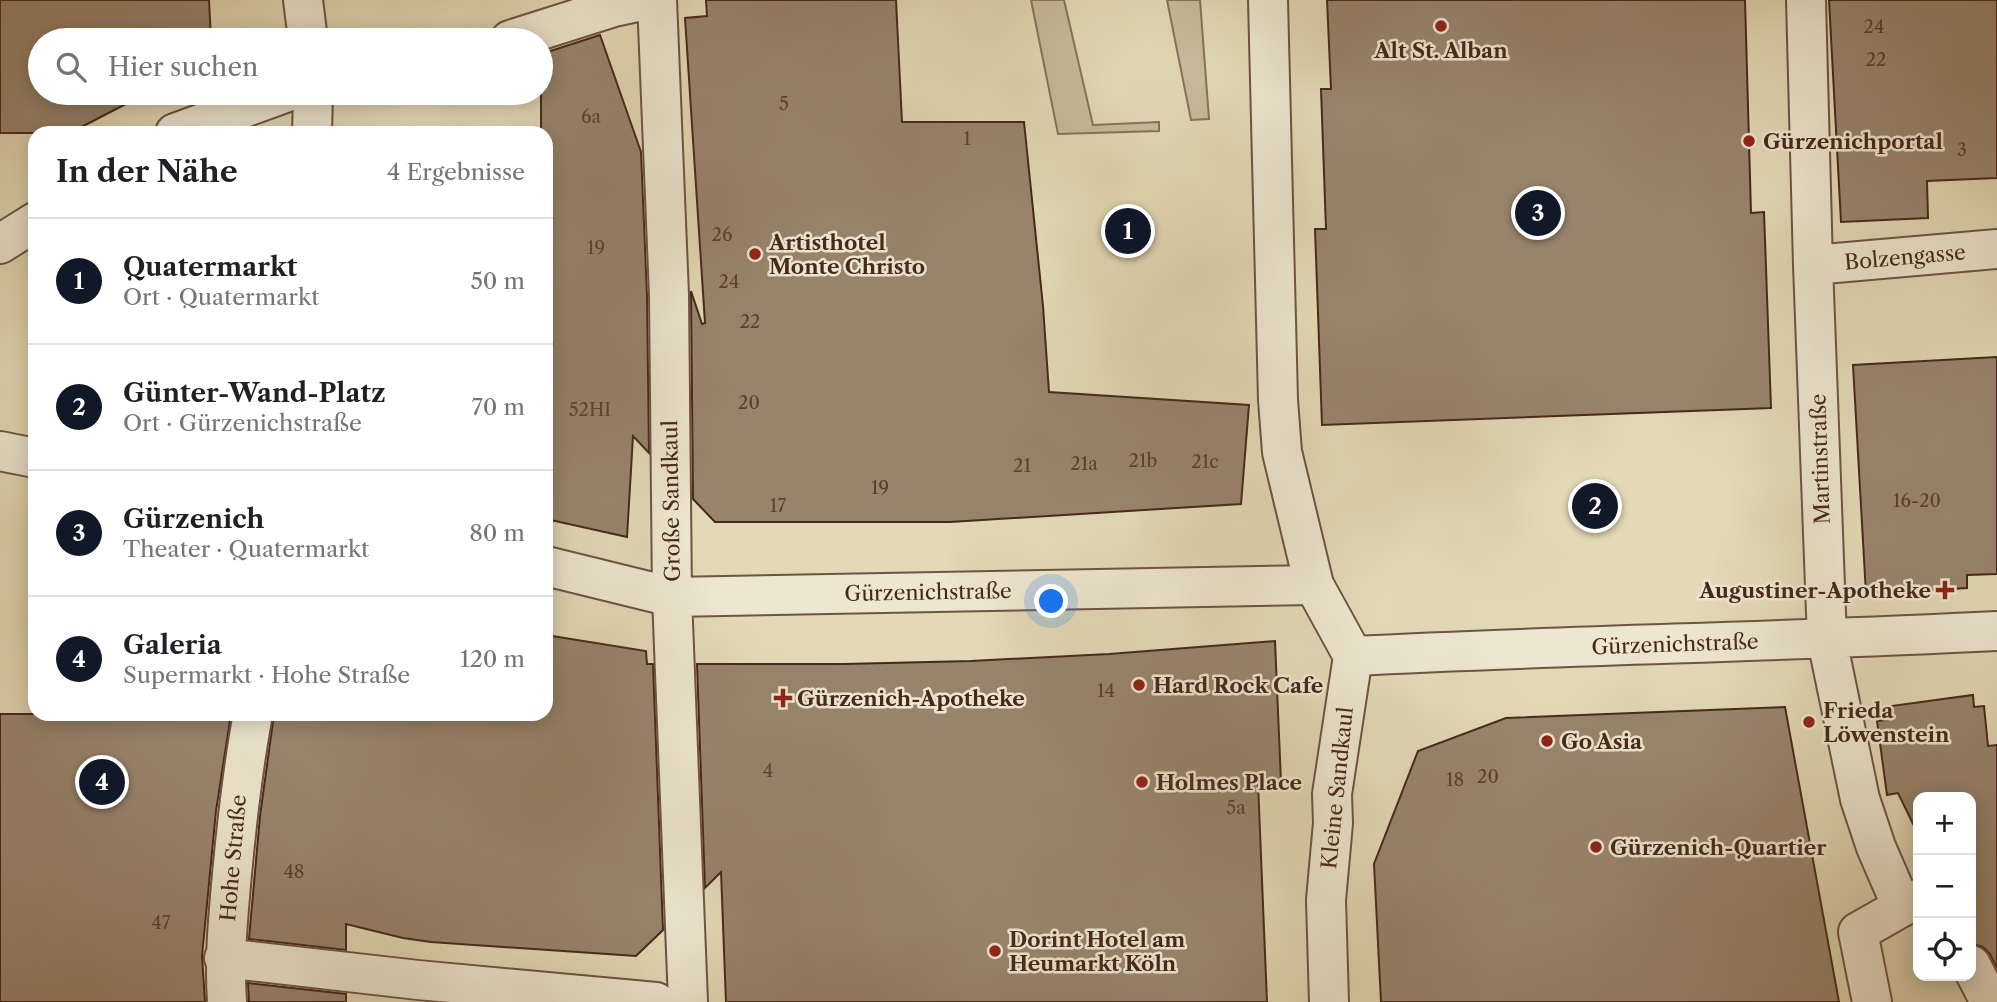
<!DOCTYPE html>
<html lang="de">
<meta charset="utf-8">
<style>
:root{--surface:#fff;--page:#f2f2f2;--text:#202124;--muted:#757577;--line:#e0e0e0;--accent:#111827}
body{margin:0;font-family:"Libre Caslon Text",serif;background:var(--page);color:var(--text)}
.controls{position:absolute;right:21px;bottom:21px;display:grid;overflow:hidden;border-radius:14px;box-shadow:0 4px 18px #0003}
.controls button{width:63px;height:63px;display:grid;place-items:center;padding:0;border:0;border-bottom:2px solid var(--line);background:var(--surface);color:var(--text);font:35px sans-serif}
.you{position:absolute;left:1052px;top:602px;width:24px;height:24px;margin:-18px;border:5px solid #fff;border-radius:50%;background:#1a73e8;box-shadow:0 0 0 10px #1a73e833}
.badge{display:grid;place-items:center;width:46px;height:46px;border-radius:50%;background:var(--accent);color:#fff;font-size:23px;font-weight:700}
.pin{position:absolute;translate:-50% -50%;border:4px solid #fff;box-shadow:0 2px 7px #0006}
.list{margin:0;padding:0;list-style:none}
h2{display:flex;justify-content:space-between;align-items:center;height:91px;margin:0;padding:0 28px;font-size:30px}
h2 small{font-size:23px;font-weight:400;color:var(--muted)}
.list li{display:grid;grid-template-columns:46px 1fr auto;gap:21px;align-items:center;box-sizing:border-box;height:126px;padding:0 28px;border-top:2px solid var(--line)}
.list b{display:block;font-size:26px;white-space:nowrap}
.list p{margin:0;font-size:23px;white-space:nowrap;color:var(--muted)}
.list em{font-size:23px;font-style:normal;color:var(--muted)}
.icon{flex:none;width:38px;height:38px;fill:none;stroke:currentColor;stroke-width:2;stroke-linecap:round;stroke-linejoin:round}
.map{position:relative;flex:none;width:1997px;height:1002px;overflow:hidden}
.search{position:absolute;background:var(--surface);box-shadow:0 4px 18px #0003;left:28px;top:28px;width:525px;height:77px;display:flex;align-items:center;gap:18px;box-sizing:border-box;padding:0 24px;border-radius:38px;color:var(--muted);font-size:26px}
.panel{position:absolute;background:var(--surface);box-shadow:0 4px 18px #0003;left:28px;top:126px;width:525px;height:595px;border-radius:21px}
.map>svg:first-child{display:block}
</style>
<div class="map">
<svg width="1997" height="1002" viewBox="0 0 1997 1002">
<rect width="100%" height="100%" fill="#e3d9b6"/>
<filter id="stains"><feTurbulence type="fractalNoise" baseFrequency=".00286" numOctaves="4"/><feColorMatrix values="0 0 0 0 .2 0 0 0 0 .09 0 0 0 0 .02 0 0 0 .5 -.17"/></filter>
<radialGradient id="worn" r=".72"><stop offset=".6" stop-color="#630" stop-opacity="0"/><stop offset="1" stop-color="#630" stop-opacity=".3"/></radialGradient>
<!-- green -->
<path fill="#c8bb9c" stroke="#88725c" stroke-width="2" d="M 1031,0 L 1064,0 L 1093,125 L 1159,122 L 1159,131 L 1058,134 Z
M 1167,0 L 1200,0 L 1209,119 L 1191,120 Z"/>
<!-- building -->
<path fill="#98846d" stroke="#47281d" stroke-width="2" d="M 0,0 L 209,0 L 211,40 L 40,40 L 40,93 L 147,93 L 70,133 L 0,133 Z
M 706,0 L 896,0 L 902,122 L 1024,122 L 1043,306 L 1049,392 L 1249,405 L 1241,504 L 950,522 L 715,522 L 693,499 L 691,291 L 702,324 L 705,323 L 685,18 L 707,16 Z
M 1327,0 L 1745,0 L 1751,213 L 1764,212 L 1771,408 L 1322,425 L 1315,229 L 1326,229 L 1321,89 L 1331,89 Z
M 1829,0 L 1997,0 L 1997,178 L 1927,181 L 1928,218 L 1841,222 Z
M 600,35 L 641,152 L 647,296 L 649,453 L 633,436 L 627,537 L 546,519 L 546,133 L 541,133 L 541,54 Z
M 1997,357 L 1997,574 L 1967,575 L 1967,588 L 1866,594 L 1853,365 Z
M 546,635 L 646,651 L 647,664 L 653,664 L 663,930 L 636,956 L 431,942 L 403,938 L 346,924 L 346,950 L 249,939 L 260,816 L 274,714 L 546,714 Z
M 1275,641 L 1281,782 L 1258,783 L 1267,1002 L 726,1002 L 721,872 L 705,888 L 697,664 L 844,664 L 971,661 L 1109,654 Z
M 1973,695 L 1974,707 L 1984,706 L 1988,746 L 1997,745 L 1997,968 L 1990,954 L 1983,947 L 1974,944 L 1971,938 L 1971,797 L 1918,797 L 1918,834 L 1898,793 L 1887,795 L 1877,721 L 1886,720 L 1884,707 Z
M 1785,707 L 1839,1002 L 1381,1002 L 1374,864 L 1418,751 L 1506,718 Z
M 0,714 L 231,714 L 216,811 L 202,956 L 205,1002 L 0,1002 Z
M 248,983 L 346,994 L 346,1002 L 249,1002 Z"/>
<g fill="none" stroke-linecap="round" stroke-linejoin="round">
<!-- minor casing -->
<g stroke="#6e5443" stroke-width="42">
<path id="minor" d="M 303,0 L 308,40
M 657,0 L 669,295 L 672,597 L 688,1002
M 1268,0 L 1278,400 L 1282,452 L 1314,585 L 1353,656 L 1332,794 L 1333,823 L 1326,900 L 1329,1002
M 1806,0 L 1813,265 L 1827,640 L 1860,799 L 1876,847 L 1902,907 L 1918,899
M 510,40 L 614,7 L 647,0
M 175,133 L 285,93
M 312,133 L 313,93
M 0,244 L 35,222
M 1813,265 L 1997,249
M 0,451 L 35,458
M 546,566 L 672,597 L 1314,585
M 1353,656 C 1568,645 1782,642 1997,631
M 224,958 L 418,980 L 656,1002
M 1971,965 L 1990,1002
M 227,1002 C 224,957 228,919 232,874 C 237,820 243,767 253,714
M 1872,1002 L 1858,932 L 1902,907"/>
</g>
<!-- minor -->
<use href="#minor" stroke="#ede6d0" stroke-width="38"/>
</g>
<!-- markers -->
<g fill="#8f2418" stroke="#ede6d0" stroke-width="2.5">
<circle cx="1441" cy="26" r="7"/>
<circle cx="1749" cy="141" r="7"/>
<circle cx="755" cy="254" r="7"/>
<path d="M1941.5 579.5h7v7h7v7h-7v7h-7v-7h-7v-7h7z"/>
<circle cx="1139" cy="685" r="7"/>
<path d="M779.5 687.5h7v7h7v7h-7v7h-7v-7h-7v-7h7z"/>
<circle cx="1809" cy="722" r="7"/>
<circle cx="1547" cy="741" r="7"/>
<circle cx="1142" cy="782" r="7"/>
<circle cx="1596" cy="847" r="7"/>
<circle cx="995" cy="951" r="7"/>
</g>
<g text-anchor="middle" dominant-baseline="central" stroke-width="5" stroke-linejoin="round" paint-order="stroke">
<!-- number labels -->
<g font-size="18" fill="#5b3f31">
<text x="1874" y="27">24</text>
<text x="1876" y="60">22</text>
<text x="784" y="104">5</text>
<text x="591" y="117">6a</text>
<text x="967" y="139">1</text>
<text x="1962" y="150">3</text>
<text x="722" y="235">26</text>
<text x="596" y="248">19</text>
<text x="729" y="282">24</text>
<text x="750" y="322">22</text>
<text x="749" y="403">20</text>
<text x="590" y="410">52HI</text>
<text x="1143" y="461">21b</text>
<text x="1205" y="462">21c</text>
<text x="1084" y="464">21a</text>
<text x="1022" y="466">21</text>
<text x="880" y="488">19</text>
<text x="1917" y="501">16-20</text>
<text x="778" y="506">17</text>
<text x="1106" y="691">14</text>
<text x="768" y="771">4</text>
<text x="1488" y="777">20</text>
<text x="1455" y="780">18</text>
<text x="1236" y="808">5a</text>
<text x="294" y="872">48</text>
<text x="161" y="923">47</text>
</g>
<!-- poi labels -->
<g font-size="21" font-weight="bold" fill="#47281d" stroke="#ede6d0" text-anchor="start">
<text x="1441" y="50" text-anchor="middle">Alt St. Alban</text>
<text x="1763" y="141">Gürzenichportal</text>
<text x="769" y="242">Artisthotel<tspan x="769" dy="24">Monte Christo</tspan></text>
<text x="1931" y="590" text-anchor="end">Augustiner-Apotheke</text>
<text x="1153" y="685">Hard Rock Cafe</text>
<text x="797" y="698">Gürzenich-Apotheke</text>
<text x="1823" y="710">Frieda<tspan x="1823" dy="24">Löwenstein</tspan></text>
<text x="1561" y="741">Go Asia</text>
<text x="1156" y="782">Holmes Place</text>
<text x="1610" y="847">Gürzenich-Quartier</text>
<text x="1009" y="939">Dorint Hotel am<tspan x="1009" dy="24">Heumarkt Köln</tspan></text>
</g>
<!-- street labels -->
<g font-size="21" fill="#47281d" stroke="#ede6d0">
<text transform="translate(1905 257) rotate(-5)">Bolzengasse</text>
<text transform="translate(1820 459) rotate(-92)">Martinstraße</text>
<text transform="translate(671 501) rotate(-91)">Große Sandkaul</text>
<text transform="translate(928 592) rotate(-1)">Gürzenichstraße</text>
<text transform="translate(1675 644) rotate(-2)">Gürzenichstraße</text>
<text transform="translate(1337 788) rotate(-84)">Kleine Sandkaul</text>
<text transform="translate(233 858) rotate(-85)">Hohe Straße</text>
</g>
</g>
<rect width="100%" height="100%" filter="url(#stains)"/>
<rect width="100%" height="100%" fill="url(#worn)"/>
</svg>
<div class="controls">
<button>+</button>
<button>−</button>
<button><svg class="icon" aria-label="locate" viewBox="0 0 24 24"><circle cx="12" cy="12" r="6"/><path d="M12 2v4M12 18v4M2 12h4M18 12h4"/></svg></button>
</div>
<div class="you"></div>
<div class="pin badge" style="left:1128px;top:231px">1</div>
<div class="pin badge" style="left:1595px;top:506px">2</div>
<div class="pin badge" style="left:1538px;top:213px">3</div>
<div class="pin badge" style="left:102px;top:782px">4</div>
<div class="search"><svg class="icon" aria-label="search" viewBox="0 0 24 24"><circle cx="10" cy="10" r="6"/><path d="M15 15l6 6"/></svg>Hier suchen</div>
<section class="panel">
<h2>In der Nähe<small>4 Ergebnisse</small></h2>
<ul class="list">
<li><span class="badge">1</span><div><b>Quatermarkt</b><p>Ort · Quatermarkt</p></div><em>50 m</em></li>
<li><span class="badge">2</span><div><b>Günter-Wand-Platz</b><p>Ort · Gürzenichstraße</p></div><em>70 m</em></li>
<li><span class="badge">3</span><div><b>Gürzenich</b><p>Theater · Quatermarkt</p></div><em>80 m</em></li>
<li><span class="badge">4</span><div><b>Galeria</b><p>Supermarkt · Hohe Straße</p></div><em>120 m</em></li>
</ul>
</section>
</div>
